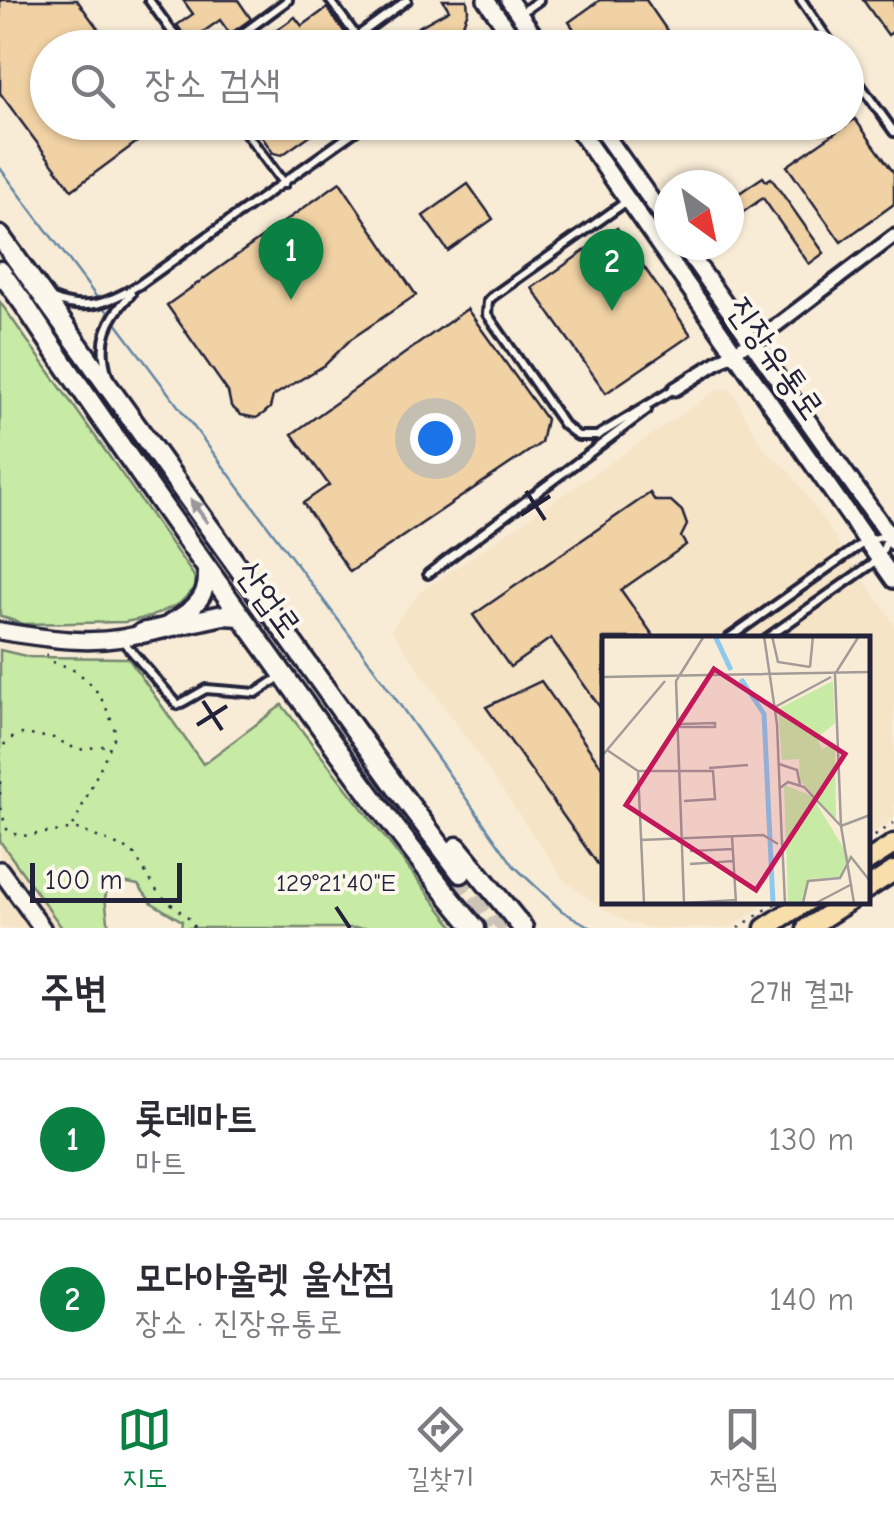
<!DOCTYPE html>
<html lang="ko">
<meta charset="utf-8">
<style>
:root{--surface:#fff;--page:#f7f7f7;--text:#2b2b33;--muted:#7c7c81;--line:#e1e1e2;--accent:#0b8043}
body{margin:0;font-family:"Comic Neue","Poor Story",sans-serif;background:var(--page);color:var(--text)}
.compass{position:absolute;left:654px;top:170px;width:90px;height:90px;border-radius:50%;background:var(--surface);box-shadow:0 2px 8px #0004;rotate:147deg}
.scale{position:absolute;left:30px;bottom:25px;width:152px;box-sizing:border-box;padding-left:10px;border:5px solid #22223b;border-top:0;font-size:28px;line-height:35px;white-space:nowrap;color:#22223b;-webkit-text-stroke:8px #fbf7ec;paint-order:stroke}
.you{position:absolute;left:435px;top:438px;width:35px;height:35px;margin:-25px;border:8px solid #fff;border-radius:50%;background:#1a73e8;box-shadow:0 0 0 15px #1a73e833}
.badge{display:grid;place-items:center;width:65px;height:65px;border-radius:50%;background:var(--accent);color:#fff;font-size:32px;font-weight:700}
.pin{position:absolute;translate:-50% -82px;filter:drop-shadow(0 2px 5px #0008)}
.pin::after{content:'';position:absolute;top:52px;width:35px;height:30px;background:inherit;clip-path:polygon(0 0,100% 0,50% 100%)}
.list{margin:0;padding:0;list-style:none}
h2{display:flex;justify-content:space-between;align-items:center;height:130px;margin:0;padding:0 40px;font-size:42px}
h2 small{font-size:32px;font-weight:400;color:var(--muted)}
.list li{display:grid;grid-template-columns:65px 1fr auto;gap:30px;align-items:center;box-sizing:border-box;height:160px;padding:0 40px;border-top:2px solid var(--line)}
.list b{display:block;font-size:38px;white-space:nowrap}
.list p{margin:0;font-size:32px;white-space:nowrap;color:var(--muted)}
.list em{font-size:32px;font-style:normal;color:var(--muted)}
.icon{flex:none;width:55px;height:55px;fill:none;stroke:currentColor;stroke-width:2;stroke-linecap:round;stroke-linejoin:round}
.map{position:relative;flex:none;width:894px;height:928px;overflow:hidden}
.search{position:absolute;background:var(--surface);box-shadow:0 2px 8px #0004;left:30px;right:30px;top:30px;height:110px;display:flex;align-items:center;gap:25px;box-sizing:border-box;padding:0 35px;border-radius:55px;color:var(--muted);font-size:38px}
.sheet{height:450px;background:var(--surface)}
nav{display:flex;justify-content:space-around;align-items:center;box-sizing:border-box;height:140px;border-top:2px solid var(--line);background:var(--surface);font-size:28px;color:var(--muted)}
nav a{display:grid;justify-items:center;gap:5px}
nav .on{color:var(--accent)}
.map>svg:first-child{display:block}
</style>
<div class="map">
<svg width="894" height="928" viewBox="0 0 894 928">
<rect width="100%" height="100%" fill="#f8ecd6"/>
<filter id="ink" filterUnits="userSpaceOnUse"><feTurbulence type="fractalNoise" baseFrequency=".01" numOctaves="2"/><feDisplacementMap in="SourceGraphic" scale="20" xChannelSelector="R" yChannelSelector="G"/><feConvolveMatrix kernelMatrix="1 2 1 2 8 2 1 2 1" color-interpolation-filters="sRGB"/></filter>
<g filter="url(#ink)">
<!-- built -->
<path fill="#f6e4c7" d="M 731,389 L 755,434 L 768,453 L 790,472 L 894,623 L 894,819 L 867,837 L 866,638 L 604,638 L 604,901 L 771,901 L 730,928 L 652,928 L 629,923 L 603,909 L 565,881 L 391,629 L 420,592 L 717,390 Z
M 0,841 L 62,928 L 0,928 Z"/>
<!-- green -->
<path fill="#c7eba5" stroke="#748670" stroke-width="2.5" d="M 0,302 L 194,576 L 196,587 L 179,604 L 150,617 L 125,622 L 23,624 L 0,616 Z
M 0,650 L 30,657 L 128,658 L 203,764 L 282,705 L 455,928 L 181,928 L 182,921 L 152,903 L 138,885 L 123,882 L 107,890 L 105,898 L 109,928 L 62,928 L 0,841 Z"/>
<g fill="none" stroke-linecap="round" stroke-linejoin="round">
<!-- stream -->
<path stroke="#6286a5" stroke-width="2.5" d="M 0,168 L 366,657 L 514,866 L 562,911 L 592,928"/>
</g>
<!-- building -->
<path fill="#f1d2a4" stroke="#22223b" stroke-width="2.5" d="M 0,0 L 77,0 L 112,48 L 48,48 L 48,122 L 164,122 L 72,190 L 0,93 Z
M 183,0 L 238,0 L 251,19 L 230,34 L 220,20 L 189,42 L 177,25 L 193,14 Z
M 443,0 L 467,0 L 468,11 L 461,29 L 433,48 L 415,48 L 406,34 L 449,10 Z
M 600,0 L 646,0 L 679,48 L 587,48 L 569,22 Z
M 863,0 L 894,0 L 894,31 L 888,35 Z
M 327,8 L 346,34 L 329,47 L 323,38 L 310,48 L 252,48 L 295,17 L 302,26 Z
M 855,119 L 894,173 L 894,204 L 841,242 L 787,166 Z
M 269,122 L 329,122 L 282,155 L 273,153 L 258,131 Z
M 763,177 L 766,181 L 771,178 L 824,253 L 809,264 L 763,198 L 729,222 L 729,200 Z
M 340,182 L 416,295 L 351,339 L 325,365 L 273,396 L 270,408 L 263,414 L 256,418 L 241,415 L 231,406 L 228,392 L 167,305 Z
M 468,184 L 493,219 L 448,251 L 423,216 Z
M 617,228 L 691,335 L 606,393 L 532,288 Z
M 467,309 L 546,419 L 541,443 L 350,572 L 303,503 L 329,485 L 292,434 Z
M 650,493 L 655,501 L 671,501 L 682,511 L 687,525 L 681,537 L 686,545 L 621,590 L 655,638 L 604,638 L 604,713 L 551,638 L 510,667 L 473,615 Z
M 541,681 L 604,770 L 604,861 L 599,866 L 486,707 Z"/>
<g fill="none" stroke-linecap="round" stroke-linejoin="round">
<!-- secondary-tunnel -->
<path stroke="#cdc4b7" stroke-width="18" stroke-dasharray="18 9" stroke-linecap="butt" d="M 461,873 L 507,928
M 450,881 L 489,928"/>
<!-- service casing -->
<g stroke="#22223b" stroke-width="14">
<path id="service" d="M 149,0 L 184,48
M 330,0 L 365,48
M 801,0 L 834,48
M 518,15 L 539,0
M 223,48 L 288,0
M 341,48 L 407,0
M 472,48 L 504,25
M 846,65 L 894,132
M 238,122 L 284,184
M 627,201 L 493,296 L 488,301 L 487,314 L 564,425 L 578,436 L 597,436 L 674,389
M 53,299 C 86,313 110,302 139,285 L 368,122
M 108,376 C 97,341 107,319 131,294
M 428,574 L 647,410
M 729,638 L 866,541 L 889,535 L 879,559 L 767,638
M 121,639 L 178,705 L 206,689 L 256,693 L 280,677"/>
</g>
<!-- minor casing -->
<g stroke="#22223b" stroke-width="19">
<path id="minor" d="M 675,389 L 777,325 L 894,236"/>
</g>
<!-- tertiary casing -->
<g stroke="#22223b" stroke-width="22">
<path id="tertiary" d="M 486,0 L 520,48
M 509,0 L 543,48
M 573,122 L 894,580
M 596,122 L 669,225
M 683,245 L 894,542
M 171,622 C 193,610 212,595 205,567
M 0,631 C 48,639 103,648 149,631
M 0,870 L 42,928"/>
</g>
<!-- secondary casing -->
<g stroke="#22223b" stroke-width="25">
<path id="secondary" d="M 0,236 L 396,787 L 461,873
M 0,271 L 26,307
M 22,301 C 100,419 182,534 265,649 C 333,744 400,839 475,928
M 142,633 L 223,615 L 241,616
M 457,847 L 523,928"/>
</g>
<!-- primary casing -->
<g stroke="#22223b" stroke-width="25">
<path id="primary" d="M 866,862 L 894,844
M 866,889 L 894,871
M 765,928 L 807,901
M 807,928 L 849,901"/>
</g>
<!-- path -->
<path stroke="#22223b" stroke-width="2.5" stroke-dasharray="2.5 8" stroke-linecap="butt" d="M 46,654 L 52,662 C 91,671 105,700 116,734 L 72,828
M 0,755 L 6,741 L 20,734 L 54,738 L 78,750 L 108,745
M 0,771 L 0,799
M 0,808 L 8,832 L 22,836 L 77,829 L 132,851 L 159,894 L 192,921 L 194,928
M 866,842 L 894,823
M 738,928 L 779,901"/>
<!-- service -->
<use href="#service" stroke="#fbf7ec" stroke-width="6"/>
<!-- minor -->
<use href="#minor" stroke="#fbf7ec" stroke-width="11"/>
<!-- tertiary -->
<use href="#tertiary" stroke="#fbf7ec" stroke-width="15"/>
<!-- secondary -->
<use href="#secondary" stroke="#fbf7ec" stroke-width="18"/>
<!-- primary -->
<use href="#primary" stroke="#f8deab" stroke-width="18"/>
</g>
<!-- one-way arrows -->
<defs><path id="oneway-solid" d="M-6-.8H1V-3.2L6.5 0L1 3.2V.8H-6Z" transform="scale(2.5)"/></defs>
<use fill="#99979c" href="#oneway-solid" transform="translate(199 511) rotate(-126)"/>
</g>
<!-- ticks -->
<path fill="none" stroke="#22223b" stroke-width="4" d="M 526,491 L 545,520M 521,515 L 550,496M 203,701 L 222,730M 197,725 L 227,706M 336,907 L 350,928"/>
<g text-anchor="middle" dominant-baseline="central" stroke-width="8" stroke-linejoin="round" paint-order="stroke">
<!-- street labels -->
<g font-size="35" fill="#22223b" stroke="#fbf7ec">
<text transform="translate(776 358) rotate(55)">진장유통로</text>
<text transform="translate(269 599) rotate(54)">산업로</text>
</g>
</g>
<!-- overview -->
<g transform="translate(602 636)">
<rect width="268" height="268" fill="#f8ecd6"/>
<path d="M 231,45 L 233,87 L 215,102 L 220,113 L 233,107 L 234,185 L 198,145 L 197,123 L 180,124 L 176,73 ZM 182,149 L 210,160 L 247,221 L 238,241 L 208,243 L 200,267 L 186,267 Z" fill="#c7eba5"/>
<path fill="none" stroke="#8cc9ec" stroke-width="5" d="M 113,0 L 129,34M 139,43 L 162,78 L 171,267"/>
<path fill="none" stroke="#a29b98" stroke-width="2.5" d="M 162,0 L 175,88 L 180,208M 170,0 L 176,26 L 208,31M 208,31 L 211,0M 0,41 L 268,36M 173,71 L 229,41M 113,87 L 113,91 L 75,91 L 79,88 ZM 5,114 L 36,135 L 111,135 L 113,163 L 82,165M 0,120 L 63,45M 177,128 L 195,134 L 198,149M 107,132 L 146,129M 36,135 L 42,267M 178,152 L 186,146 L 202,151 L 239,190M 239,190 L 268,179M 130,200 L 134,267M 180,203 L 183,267M 38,204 L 161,199 L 176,208M 88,215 L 131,213M 88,228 L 132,225M 82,267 L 74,45 L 102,0M 84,267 L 134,264M 201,267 L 206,245 L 238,242 L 249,221 L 268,245M 214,267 L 250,248M 252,267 L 239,190 L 233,38 L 257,0"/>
<path fill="#c2185b" fill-opacity="0.15" stroke="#c2185b" stroke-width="5" d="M 112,33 L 243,118 L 154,254 L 24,169 Z"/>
<rect width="268" height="268" fill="none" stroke="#22223b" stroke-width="5"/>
</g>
<g font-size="25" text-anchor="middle" fill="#22223b" stroke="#fbf7ec" stroke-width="8" stroke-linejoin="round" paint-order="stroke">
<text x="336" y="891">129°21'40"E</text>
</g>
</svg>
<svg class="compass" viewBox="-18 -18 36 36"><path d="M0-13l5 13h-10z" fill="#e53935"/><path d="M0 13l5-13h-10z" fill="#7c7c81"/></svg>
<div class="scale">100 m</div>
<div class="you"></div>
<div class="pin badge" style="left:291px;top:300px">1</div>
<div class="pin badge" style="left:612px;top:311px">2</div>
<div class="search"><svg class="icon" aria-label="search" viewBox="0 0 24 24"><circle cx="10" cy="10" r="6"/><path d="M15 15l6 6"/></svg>장소 검색</div>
</div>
<section class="sheet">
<h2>주변<small>2개 결과</small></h2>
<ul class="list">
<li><span class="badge">1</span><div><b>롯데마트</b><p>마트</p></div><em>130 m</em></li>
<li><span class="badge">2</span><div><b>모다아울렛 울산점</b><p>장소 · 진장유통로</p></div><em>140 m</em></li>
</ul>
</section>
<nav>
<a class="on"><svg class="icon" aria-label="map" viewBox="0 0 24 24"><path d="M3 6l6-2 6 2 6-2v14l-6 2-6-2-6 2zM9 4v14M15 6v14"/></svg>지도</a>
<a><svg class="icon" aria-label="directions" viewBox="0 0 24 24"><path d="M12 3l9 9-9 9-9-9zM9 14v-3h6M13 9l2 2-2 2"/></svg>길찾기</a>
<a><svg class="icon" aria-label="saved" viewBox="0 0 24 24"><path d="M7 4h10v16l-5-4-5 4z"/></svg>저장됨</a>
</nav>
